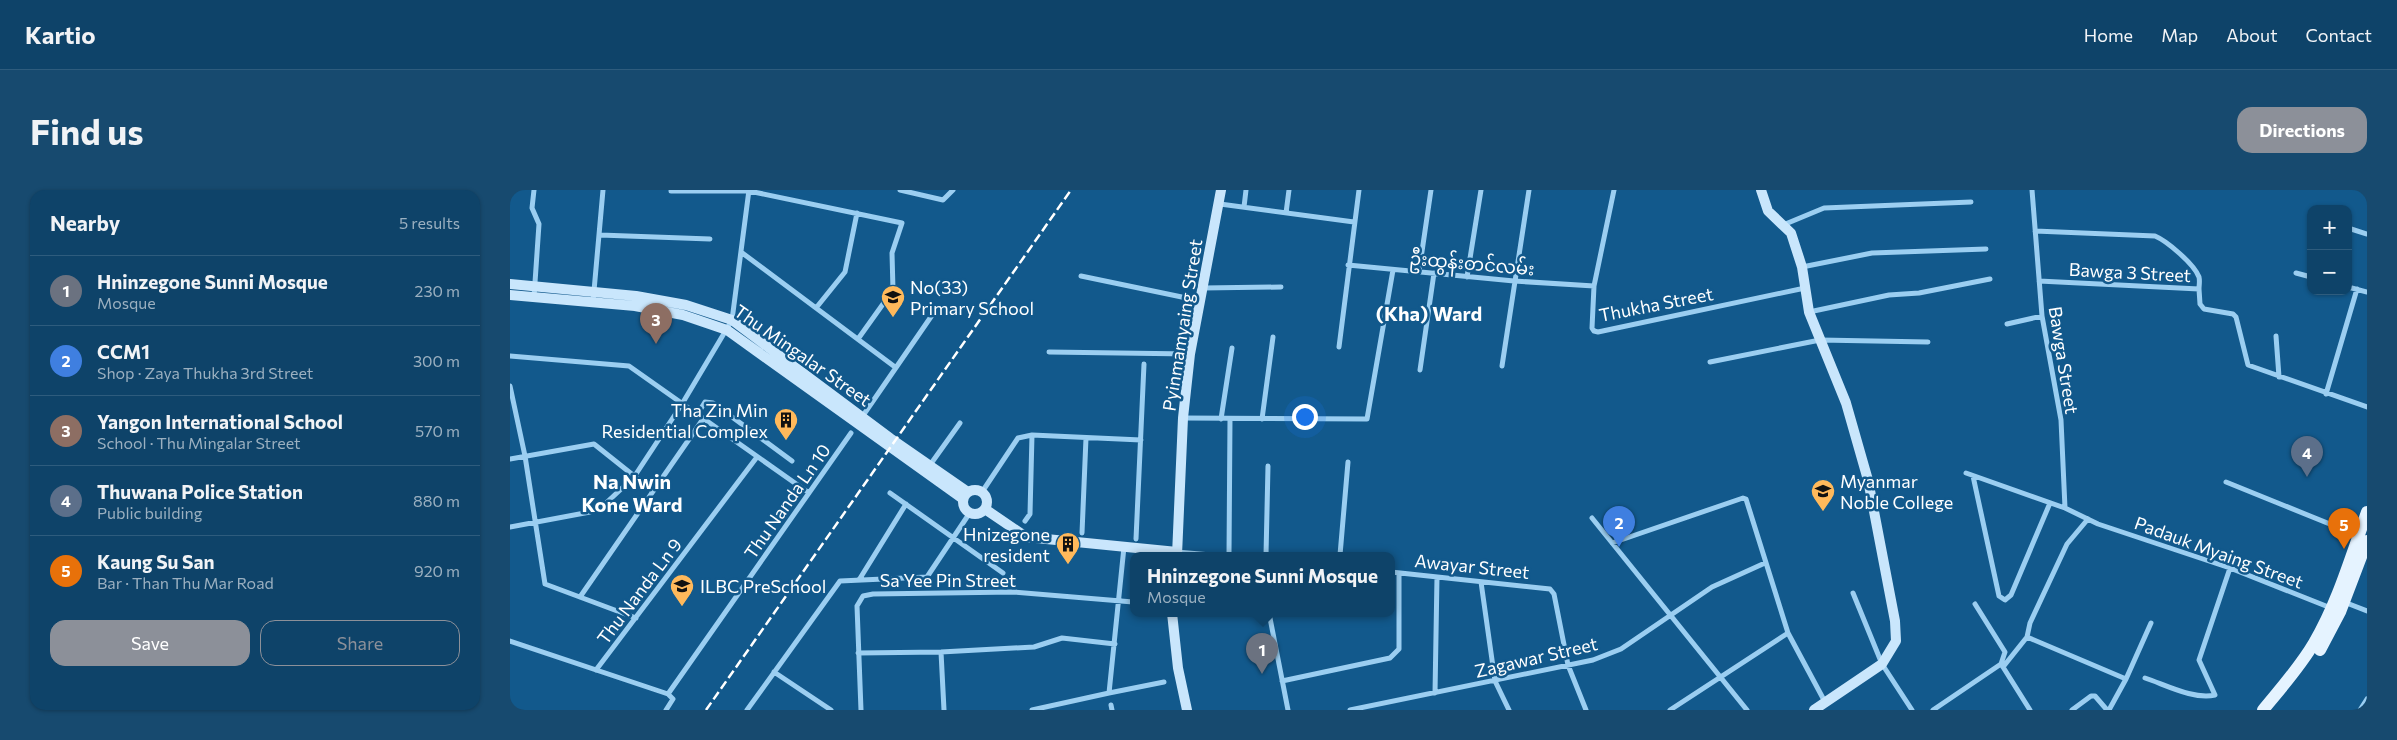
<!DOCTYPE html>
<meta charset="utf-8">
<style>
:root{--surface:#0e4369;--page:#174a6f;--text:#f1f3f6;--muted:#9bb0c0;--line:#2e5c7d;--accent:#8c9099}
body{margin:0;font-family:Commissioner,"Noto Sans Myanmar",sans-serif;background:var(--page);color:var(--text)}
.controls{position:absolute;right:15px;top:15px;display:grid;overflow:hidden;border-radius:10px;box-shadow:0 1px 4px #0004}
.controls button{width:45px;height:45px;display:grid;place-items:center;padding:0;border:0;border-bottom:1px solid var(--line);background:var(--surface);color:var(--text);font:25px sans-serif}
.you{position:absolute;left:794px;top:226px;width:18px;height:18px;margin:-12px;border:4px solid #fff;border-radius:50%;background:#1a73e8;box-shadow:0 0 0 8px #1a73e833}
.badge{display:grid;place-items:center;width:32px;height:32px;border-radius:50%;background:var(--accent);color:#fff;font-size:16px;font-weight:700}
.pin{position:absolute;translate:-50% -41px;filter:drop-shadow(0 1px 2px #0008)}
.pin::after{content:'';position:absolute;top:26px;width:18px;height:15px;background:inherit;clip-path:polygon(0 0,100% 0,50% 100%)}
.popup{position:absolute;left:620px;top:362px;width:265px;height:65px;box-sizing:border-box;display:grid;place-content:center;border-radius:10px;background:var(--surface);filter:drop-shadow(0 1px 4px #0005);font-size:16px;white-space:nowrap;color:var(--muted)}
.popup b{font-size:19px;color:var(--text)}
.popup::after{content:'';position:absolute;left:50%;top:100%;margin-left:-10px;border:10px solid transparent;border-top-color:var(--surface)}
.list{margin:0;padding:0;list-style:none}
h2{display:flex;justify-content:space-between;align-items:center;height:65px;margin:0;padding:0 20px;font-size:21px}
h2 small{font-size:16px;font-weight:400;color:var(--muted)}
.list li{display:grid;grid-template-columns:32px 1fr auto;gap:15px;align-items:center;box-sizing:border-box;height:70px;padding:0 20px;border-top:1px solid var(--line)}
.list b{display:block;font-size:19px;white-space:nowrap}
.list p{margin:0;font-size:16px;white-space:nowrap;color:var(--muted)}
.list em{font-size:16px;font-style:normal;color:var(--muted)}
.actions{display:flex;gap:10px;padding:15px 20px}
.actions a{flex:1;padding:11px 0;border:1px solid var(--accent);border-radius:15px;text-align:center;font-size:18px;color:var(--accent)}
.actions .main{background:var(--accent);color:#fff}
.map{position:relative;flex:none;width:1857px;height:520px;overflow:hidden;border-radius:15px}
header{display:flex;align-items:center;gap:30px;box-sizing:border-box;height:70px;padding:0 25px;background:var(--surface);border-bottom:1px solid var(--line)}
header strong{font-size:24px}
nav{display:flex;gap:28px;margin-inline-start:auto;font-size:18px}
.intro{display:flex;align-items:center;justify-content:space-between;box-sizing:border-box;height:120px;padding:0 30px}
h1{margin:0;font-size:35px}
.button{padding:12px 22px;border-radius:15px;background:var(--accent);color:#fff;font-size:18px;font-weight:700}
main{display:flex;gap:30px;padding:0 30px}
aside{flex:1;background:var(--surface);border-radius:15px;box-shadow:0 1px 4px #0004}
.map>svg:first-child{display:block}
</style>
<header>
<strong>Kartio</strong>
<nav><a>Home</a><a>Map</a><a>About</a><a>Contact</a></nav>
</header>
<div class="intro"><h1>Find us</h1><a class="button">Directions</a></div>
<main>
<aside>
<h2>Nearby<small>5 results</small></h2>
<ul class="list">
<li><span class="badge" style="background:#6b7280">1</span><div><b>Hninzegone Sunni Mosque</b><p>Mosque</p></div><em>230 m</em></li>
<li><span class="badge" style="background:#3f7fe0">2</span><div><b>CCM1</b><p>Shop · Zaya Thukha 3rd Street</p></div><em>300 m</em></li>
<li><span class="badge" style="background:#8d6e63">3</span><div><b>Yangon International School</b><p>School · Thu Mingalar Street</p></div><em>570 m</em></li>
<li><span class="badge" style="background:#5c6f8a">4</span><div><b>Thuwana Police Station</b><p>Public building</p></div><em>880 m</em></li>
<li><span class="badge" style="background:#e8710a">5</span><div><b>Kaung Su San</b><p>Bar · Than Thu Mar Road</p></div><em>920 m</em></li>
</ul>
<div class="actions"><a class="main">Save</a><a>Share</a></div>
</aside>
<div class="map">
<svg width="1857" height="520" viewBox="0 0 1857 520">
<rect width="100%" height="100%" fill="#12598c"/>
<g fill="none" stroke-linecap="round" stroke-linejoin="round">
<!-- street -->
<path stroke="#9bcef1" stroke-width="5" d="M 24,0 L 22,18 L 29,34 L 24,107
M 390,0 L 433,10 L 443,0
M 1104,0 L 1084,96 L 1082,138 L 1084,141 L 1088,142 L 1295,98
M 1522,0 L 1532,126 L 1551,230 L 1555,318 L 1588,334 L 1720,378 L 1821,418
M 161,1 L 239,1 L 392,33 L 382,63 L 383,100 L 348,149
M 710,14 L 844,32
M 734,17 L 736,0
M 776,23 L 779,0
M 1273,35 L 1314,18 L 1461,12
M 1838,38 L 1857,44
M 1525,41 L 1645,46 C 1657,51 1684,74 1689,87 C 1690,91 1689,95 1689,99
M 90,45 L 200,49
M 231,62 L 385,177
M 838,75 L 1004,91 L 1084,96
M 1292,77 L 1362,63 L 1476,59
M 909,82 L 921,0
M 1786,83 L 1801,87
M 571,86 L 691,111
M 957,87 L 971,0
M 1529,91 L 1689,99 L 1690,114 L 1694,119 L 1723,124 L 1726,127 L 1738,175 L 1857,217
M 1838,97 L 1857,102
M 693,98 L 771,97
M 83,112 L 93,0
M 306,118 L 335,82 L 347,23
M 1299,122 L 1379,105 L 1409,103 L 1480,89
M 1497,134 L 1532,126
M 1766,146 L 1769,187
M 829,157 L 849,0
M 539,162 L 680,164
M 0,166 L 119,176 L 299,303
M 1200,172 L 1310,150 L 1418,152
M 992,176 L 1019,0
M 910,180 L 924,83
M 0,196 L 15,266 L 35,394 L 126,428
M 1816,204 L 1847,99
M 187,225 L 195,212 L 203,213 L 282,271
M 352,227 L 427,118
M 673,228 L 857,229 L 883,80
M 711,229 L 722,158
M 752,229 L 763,147
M 0,269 L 84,254 L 143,301
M 420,275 L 450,233
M 1456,283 L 1555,318
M 1463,286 L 1489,406 L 1495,410 L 1501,405 L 1540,313
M 1716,292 L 1847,345
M 472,302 L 508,248 L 522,245 L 631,250
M 380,303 L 493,383
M 1082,328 L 1237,520
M 515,331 L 520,324 L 522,245
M 0,337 L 80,322 L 95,314 L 124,287 L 172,214 L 222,130 L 239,0
M 572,343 L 576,248
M 626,349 L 634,174
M 1102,353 L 1233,308 L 1236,309 L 1278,443 L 1315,512
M 667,362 L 701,365
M 719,365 L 720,229
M 756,365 L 758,276
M 830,365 L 838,272
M 881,382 L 1040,399 L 1044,404 L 1058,475 L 1076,520
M 349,390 L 396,314
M 971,392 L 985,491 L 999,520
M 1343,403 L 1372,474 L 1402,520
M 70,407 L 193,229
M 1834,412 L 1857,421
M 1465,414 L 1495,462 L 1491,474
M 759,423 L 778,520
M 1517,447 L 1616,489
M 0,451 L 158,504 L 341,243
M 431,462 L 434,520
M 348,463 L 431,462 L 524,457 L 552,448 L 605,454
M 1493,477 L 1520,520
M 86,480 L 247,267
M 264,482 L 321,520
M 1635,488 C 1656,495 1684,510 1705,505 L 1689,470 L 1720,378
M 772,491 L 880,468 L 889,459 L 889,383
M 599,503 L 654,492
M 925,503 L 927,387
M 601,515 L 602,520
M 156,520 L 163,509 L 158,504
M 237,520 L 330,391 L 417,387 L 459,324
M 351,520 L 347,416 L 353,406 L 363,404 L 504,402 L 623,412
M 522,520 L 599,503 L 614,357
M 840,520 L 1083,470 L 1111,459 L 1202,397 L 1255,373
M 1160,520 L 1278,443
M 1423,520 L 1491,474 L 1493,477 L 1517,447 L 1520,433 L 1557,354 L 1578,329
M 1562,520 L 1581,506 L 1585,506 L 1597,520
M 1599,520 L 1616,489 L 1641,433
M 1850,520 L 1857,509"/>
<!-- secondary -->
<path stroke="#c9e6fc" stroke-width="10" d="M 1251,0 L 1258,21 L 1281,43 L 1292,77 L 1299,122 L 1336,213 L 1358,290 L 1385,431 L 1386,451 L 1372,474 L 1304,520
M 0,94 L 126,106 L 176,115 L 222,130 L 380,248 L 458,302
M 0,105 L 125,116 L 173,125 L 217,140 L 453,309
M453 312a12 12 0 1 1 24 0a12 12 0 1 1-24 0Z
M 475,319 L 516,347 L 667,362
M 667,365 L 673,228 L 680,164 L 711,0
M 662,423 L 668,478 L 677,520"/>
<!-- primary -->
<path stroke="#e5f3ff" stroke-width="12" d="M 1810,460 L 1830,422 L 1857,351
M 1753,520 C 1771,498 1790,477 1804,453 C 1828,412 1841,366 1857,322"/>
<!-- rail -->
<path stroke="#fff" stroke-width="2.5" stroke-dasharray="9 4" stroke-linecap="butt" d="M 196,520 L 561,0"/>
</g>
<!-- icons -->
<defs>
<g id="school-pin" transform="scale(1.25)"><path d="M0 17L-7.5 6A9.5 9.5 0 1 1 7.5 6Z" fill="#ffb95b" stroke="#12598c"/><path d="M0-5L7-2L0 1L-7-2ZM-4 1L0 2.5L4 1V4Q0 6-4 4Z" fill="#111"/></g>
<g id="building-pin" transform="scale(1.25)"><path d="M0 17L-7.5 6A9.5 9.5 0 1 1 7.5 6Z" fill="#ffb95b" stroke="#12598c"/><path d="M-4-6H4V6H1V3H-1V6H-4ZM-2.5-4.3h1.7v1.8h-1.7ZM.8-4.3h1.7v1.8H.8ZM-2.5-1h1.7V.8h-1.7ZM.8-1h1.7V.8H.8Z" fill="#111"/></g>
</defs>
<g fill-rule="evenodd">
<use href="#school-pin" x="383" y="107"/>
<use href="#building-pin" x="276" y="230"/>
<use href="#school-pin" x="1313" y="301"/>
<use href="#building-pin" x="558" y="354"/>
<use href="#school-pin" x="172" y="396"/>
</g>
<g text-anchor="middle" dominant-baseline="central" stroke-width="5" stroke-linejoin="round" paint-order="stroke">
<!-- street labels -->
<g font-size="18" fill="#fff" stroke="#12598c">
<text transform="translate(962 73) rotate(5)">ဦးထွန်းတင်လမ်း</text>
<text transform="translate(1620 82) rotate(3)">Bawga 3 Street</text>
<text transform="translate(1146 114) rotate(-11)">Thukha Street</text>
<text transform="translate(672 135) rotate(-81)">Pyinmamyaing Street</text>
<text transform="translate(293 165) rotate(35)">Thu Mingalar Street</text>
<text transform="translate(1554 170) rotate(81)">Bawga Street</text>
<text transform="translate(277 311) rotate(-55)">Thu Nanda Ln 10</text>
<text transform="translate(1709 362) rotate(20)">Padauk Myaing Street</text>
<text transform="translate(962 376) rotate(6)">Awayar Street</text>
<text x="438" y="390">Sa Yee Pin Street</text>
<text transform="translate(129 401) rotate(-53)">Thu Nanda Ln 9</text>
<text transform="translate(1026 467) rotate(-13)">Zagawar Street</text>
</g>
<!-- poi labels -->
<g font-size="18" fill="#fff" stroke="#12598c" text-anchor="start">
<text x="400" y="97">No(33)<tspan x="400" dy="21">Primary School</tspan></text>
<text x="258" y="220" text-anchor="end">Tha Zin Min<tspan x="258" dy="21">Residential Complex</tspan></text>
<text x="1330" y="291">Myanmar<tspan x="1330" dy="21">Noble College</tspan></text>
<text x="540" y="344" text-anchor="end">Hnizegone<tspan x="540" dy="21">resident</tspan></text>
<text x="190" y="396">ILBC PreSchool</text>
</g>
<!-- quarter labels -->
<g font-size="20" font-weight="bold" fill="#fff" stroke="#12598c">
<text x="919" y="123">(Kha) Ward</text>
<text x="122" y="291">Na Nwin<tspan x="122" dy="23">Kone Ward</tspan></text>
</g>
</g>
</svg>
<div class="controls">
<button>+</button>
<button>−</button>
</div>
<div class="you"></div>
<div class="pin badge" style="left:752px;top:484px;background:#6b7280">1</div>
<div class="popup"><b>Hninzegone Sunni Mosque</b>Mosque</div>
<div class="pin badge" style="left:1109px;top:357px;background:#3f7fe0">2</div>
<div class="pin badge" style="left:146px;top:154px;background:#8d6e63">3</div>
<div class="pin badge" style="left:1797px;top:287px;background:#5c6f8a">4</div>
<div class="pin badge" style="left:1834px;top:359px;background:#e8710a">5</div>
</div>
</main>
